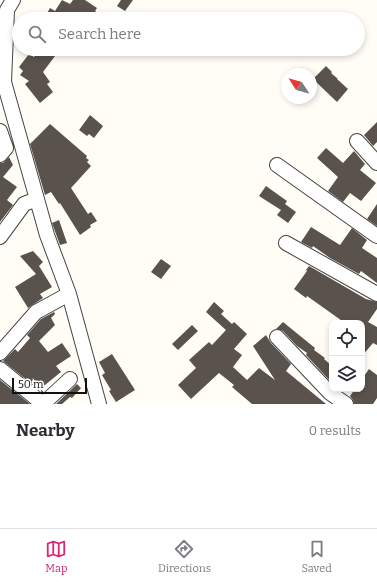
<!DOCTYPE html>
<style>
:root{--surface:#fff;--page:#f7f7f7;--text:#2b2b33;--muted:#7c7c81;--line:#e1e1e2;--accent:#db2777}
body{margin:0;font-family:Bitter,serif;background:var(--page);color:var(--text)}
.controls{position:absolute;right:12px;bottom:12px;display:grid;overflow:hidden;border-radius:8px;box-shadow:0 2px 6px #0003}
.controls button{width:36px;height:36px;display:grid;place-items:center;padding:0;border:0;border-bottom:1px solid var(--line);background:var(--surface);color:var(--text);font:20px sans-serif}
.compass{position:absolute;left:281px;top:68px;width:36px;height:36px;border-radius:50%;background:var(--surface);box-shadow:0 2px 6px #0003;rotate:306deg}
.scale{position:absolute;left:12px;bottom:10px;width:75px;box-sizing:border-box;padding-left:4px;border:2px solid #111;border-top:0;font-size:11px;line-height:14px;white-space:nowrap;color:#111;-webkit-text-stroke:3px #fff;paint-order:stroke}
.list{margin:0;padding:0;list-style:none}
h2{display:flex;justify-content:space-between;align-items:center;height:52px;margin:0;padding:0 16px;font-size:17px}
h2 small{font-size:13px;font-weight:400;color:var(--muted)}
.icon{flex:none;width:22px;height:22px;fill:none;stroke:currentColor;stroke-width:2;stroke-linecap:round;stroke-linejoin:round}
.map{position:relative;flex:none;width:377px;height:404px;overflow:hidden}
.search{position:absolute;background:var(--surface);box-shadow:0 2px 6px #0003;left:12px;right:12px;top:12px;height:44px;display:flex;align-items:center;gap:10px;box-sizing:border-box;padding:0 14px;border-radius:22px;color:var(--muted);font-size:15px}
.sheet{height:124px;background:var(--surface)}
nav{display:flex;justify-content:space-around;align-items:center;box-sizing:border-box;height:56px;border-top:1px solid var(--line);background:var(--surface);font-size:11px;color:var(--muted)}
nav a{display:grid;justify-items:center;gap:2px}
nav .on{color:var(--accent)}
.map>svg:first-child{display:block}
</style>
<div class="map">
<svg width="377" height="404" viewBox="0 0 377 404">
<rect width="100%" height="100%" fill="#fffdf5"/>
<!-- building -->
<path fill="#5a524d" d="M 62,0 L 70,4 L 73,0 L 85,0 L 97,8 L 95,11 L 107,19 L 44,19 L 50,8 L 55,11 Z
M 121,0 L 133,0 L 125,11 L 117,6 Z
M 39,49 L 45,49 L 55,56 L 43,72 L 50,82 L 47,84 L 53,92 L 40,103 L 25,84 L 29,81 L 20,75 L 23,71 L 19,67 L 29,54 L 34,57 Z
M 326,66 L 332,72 L 331,73 L 338,79 L 337,79 L 348,89 L 337,102 L 313,79 Z
M 90,115 L 103,126 L 94,138 L 89,134 L 87,136 L 79,130 Z
M 377,122 L 377,142 L 373,146 L 364,135 Z
M 50,124 L 87,156 L 86,158 L 89,160 L 87,162 L 91,166 L 71,188 L 88,214 L 91,212 L 97,221 L 90,225 L 91,227 L 80,235 L 60,203 L 59,204 L 51,192 L 45,195 L 30,144 Z
M 326,148 L 343,163 L 354,151 L 365,164 L 360,170 L 376,183 L 361,201 L 350,193 L 343,202 L 328,191 L 338,177 L 317,158 Z
M 9,157 L 13,165 L 3,177 L 17,187 L 7,200 L 13,205 L 0,222 L 0,163 L 3,163 Z
M 266,186 L 287,201 L 285,204 L 296,212 L 288,223 L 277,215 L 281,210 L 259,196 Z
M 377,204 L 377,226 L 367,219 Z
M 59,220 L 67,243 L 60,245 L 52,223 Z
M 311,227 L 340,245 L 352,228 L 367,240 L 362,248 L 377,258 L 377,284 L 377,283 L 361,271 L 359,274 L 330,258 L 313,246 L 312,248 L 301,242 Z
M 33,251 L 43,262 L 39,266 L 52,287 L 40,294 L 43,298 L 28,308 L 15,287 L 36,274 L 20,256 Z
M 161,259 L 171,266 L 161,279 L 151,272 Z
M 309,266 L 366,299 L 377,302 L 377,309 L 368,322 L 377,327 L 377,345 L 373,343 L 362,356 L 362,323 L 345,323 L 307,296 L 306,298 L 294,289 L 307,271 L 306,270 Z
M 214,302 L 224,311 L 221,314 L 232,324 L 234,322 L 247,334 L 234,349 L 242,355 L 233,367 L 247,380 L 259,368 L 275,380 L 253,346 L 266,335 L 271,343 L 291,364 L 286,371 L 326,404 L 252,404 L 232,387 L 234,385 L 219,373 L 191,399 L 178,385 L 196,368 L 189,360 L 209,342 L 212,345 L 226,330 L 206,312 Z
M 54,312 L 55,314 L 51,318 L 55,325 L 39,341 L 48,352 L 62,343 L 71,356 L 56,366 L 61,372 L 40,389 L 44,392 L 43,393 L 3,361 L 15,349 L 18,352 L 30,338 L 27,335 L 41,319 Z
M 283,322 L 315,348 L 314,350 L 325,358 L 324,359 L 332,366 L 332,383 L 306,355 L 307,353 L 297,346 L 283,331 L 276,329 Z
M 192,325 L 198,331 L 178,350 L 172,344 Z
M 112,354 L 135,390 L 116,402 L 109,391 L 111,390 L 102,375 L 105,373 L 99,362 Z
M 369,369 L 377,375 L 377,398 L 373,404 L 354,404 L 353,400 L 350,396 L 355,389 L 362,389 L 362,379 Z
M 0,380 L 30,404 L 0,404 Z
M 77,384 L 81,388 L 72,398 L 70,397 L 62,404 L 56,404 Z"/>
<g fill="none" stroke-linecap="round" stroke-linejoin="round">
<!-- minor casing -->
<g stroke="#444" stroke-width="16">
<path id="minor" d="M 13,0 L 7,10 L 4,82 L 47,235 L 69,294 L 99,404
M 0,131 L 6,148 L 0,155
M 357,141 L 377,163
M 277,165 L 377,236
M 0,237 L 24,204 L 37,199
M 286,243 L 377,294
M 277,337 L 330,393 L 346,404
M 0,353 L 36,312 L 69,294
M 0,369 L 43,404
M 43,404 L 70,379"/>
</g>
<!-- minor -->
<use href="#minor" stroke="#fff" stroke-width="14"/>
</g>
</svg>
<div class="controls">
<button><svg class="icon" aria-label="locate" viewBox="0 0 24 24"><circle cx="12" cy="12" r="6"/><path d="M12 2v4M12 18v4M2 12h4M18 12h4"/></svg></button>
<button><svg class="icon" aria-label="layers" viewBox="0 0 24 24"><path d="M12 4l9 5-9 5-9-5zM3 14l9 5 9-5"/></svg></button>
</div>
<svg class="compass" viewBox="-18 -18 36 36"><path d="M0-13l5 13h-10z" fill="#e53935"/><path d="M0 13l5-13h-10z" fill="#7c7c81"/></svg>
<div class="scale">50 m</div>
<div class="search"><svg class="icon" aria-label="search" viewBox="0 0 24 24"><circle cx="10" cy="10" r="6"/><path d="M15 15l6 6"/></svg>Search here</div>
</div>
<section class="sheet">
<h2>Nearby<small>0 results</small></h2>
<ul class="list">
</ul>
</section>
<nav>
<a class="on"><svg class="icon" aria-label="map" viewBox="0 0 24 24"><path d="M3 6l6-2 6 2 6-2v14l-6 2-6-2-6 2zM9 4v14M15 6v14"/></svg>Map</a>
<a><svg class="icon" aria-label="directions" viewBox="0 0 24 24"><path d="M12 3l9 9-9 9-9-9zM9 14v-3h6M13 9l2 2-2 2"/></svg>Directions</a>
<a><svg class="icon" aria-label="saved" viewBox="0 0 24 24"><path d="M7 4h10v16l-5-4-5 4z"/></svg>Saved</a>
</nav>
